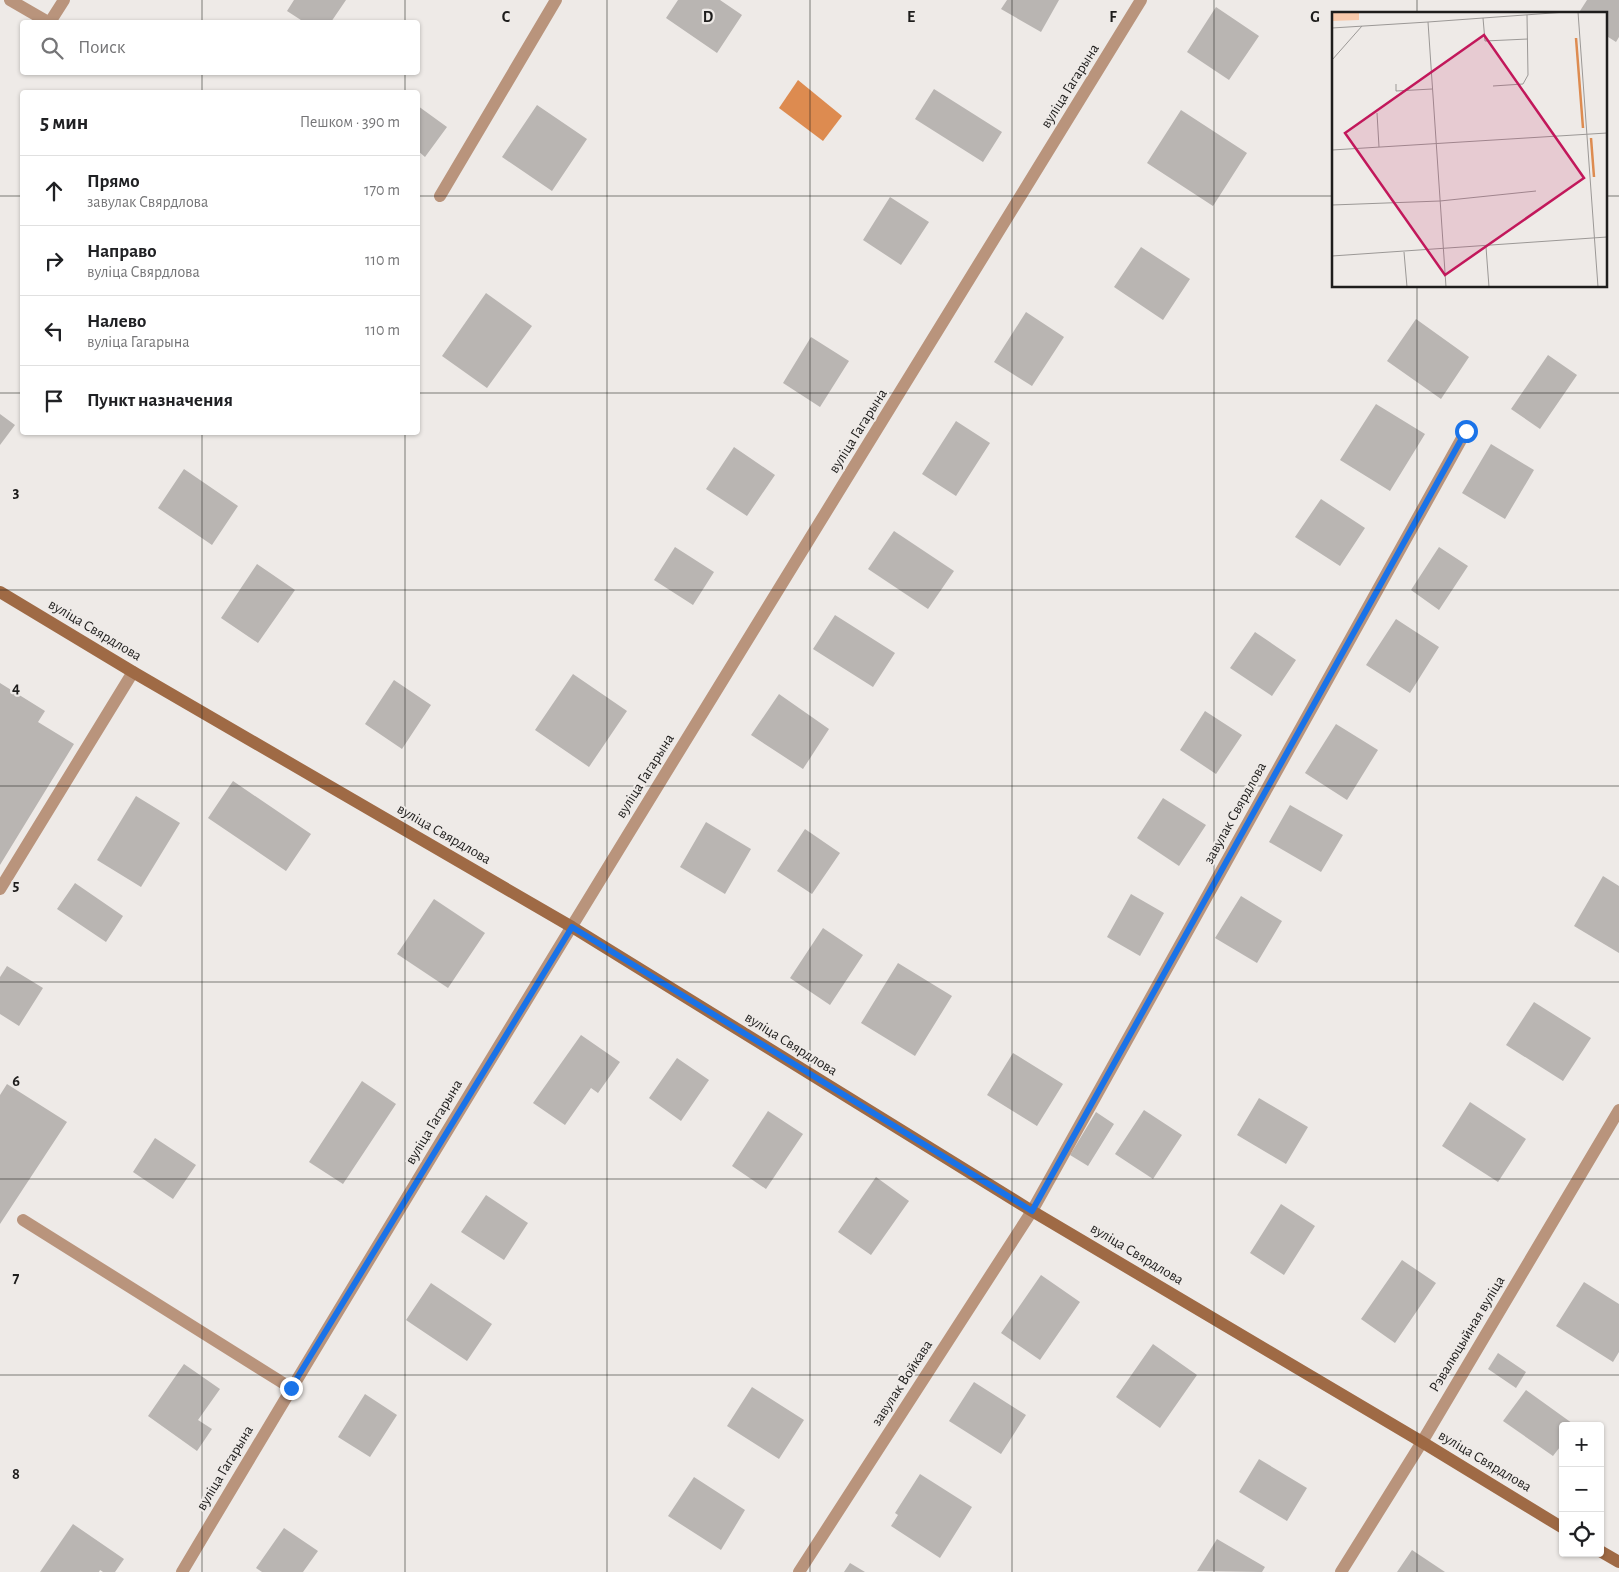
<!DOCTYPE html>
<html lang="ru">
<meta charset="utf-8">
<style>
:root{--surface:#fff;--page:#f6f6f6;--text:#202124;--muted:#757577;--line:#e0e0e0}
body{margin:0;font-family:"Alegreya Sans",sans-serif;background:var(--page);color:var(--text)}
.controls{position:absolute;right:15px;bottom:15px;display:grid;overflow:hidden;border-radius:5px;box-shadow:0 1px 4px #0004}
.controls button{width:45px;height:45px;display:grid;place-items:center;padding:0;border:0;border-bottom:1px solid var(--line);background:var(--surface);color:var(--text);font:25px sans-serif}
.stop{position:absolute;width:15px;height:15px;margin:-11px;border:4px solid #1a73e8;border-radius:50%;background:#fff}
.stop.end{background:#1a73e8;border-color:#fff;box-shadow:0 1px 5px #0008}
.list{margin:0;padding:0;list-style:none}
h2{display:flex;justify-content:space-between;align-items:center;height:65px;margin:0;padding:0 20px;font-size:21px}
h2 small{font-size:16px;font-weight:400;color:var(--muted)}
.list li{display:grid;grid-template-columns:32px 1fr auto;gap:15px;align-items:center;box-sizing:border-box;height:70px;padding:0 20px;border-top:1px solid var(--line)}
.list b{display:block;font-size:19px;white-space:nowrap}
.list p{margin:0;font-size:16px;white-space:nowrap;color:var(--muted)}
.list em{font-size:16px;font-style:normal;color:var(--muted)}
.icon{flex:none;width:28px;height:28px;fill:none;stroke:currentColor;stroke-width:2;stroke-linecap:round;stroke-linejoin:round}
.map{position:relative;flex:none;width:1619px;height:1572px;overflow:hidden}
.search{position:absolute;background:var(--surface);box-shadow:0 1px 4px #0004;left:20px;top:20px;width:400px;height:55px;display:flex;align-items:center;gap:12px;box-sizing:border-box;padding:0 18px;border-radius:5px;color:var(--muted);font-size:19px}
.panel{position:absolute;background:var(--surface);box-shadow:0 1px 4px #0004;left:20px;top:90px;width:400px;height:345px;border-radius:5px}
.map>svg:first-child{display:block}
</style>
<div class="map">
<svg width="1619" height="1572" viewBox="0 0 1619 1572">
<rect width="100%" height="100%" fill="#eeeae7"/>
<!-- water -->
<path fill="#dd8b50" d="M 798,80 L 842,116 L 823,141 L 779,108 Z"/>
<!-- building -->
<path fill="#b9b5b2" d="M 294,0 L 346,0 L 331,22 L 304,22 L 287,11 Z
M 678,0 L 720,0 L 742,15 L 717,53 L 666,18 Z
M 1007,0 L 1059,0 L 1041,32 L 1001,9 Z
M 1587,0 L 1619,0 L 1619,37 L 1616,42 L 1605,35 L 1605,14 L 1578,14 Z
M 1216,7 L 1259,36 L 1229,80 L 1187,52 Z
M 934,89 L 1002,132 L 983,162 L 915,119 Z
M 537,105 L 587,139 L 552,191 L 502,157 Z
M 418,106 L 447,127 L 425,157 L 418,151 Z
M 1181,110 L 1247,153 L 1213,206 L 1147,163 Z
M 890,197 L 929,222 L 901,265 L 863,240 Z
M 1141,247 L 1190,279 L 1163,320 L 1114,287 Z
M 486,293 L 532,326 L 487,388 L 442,356 Z
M 1026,312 L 1064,337 L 1032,386 L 994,362 Z
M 1416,319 L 1469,357 L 1441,399 L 1387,361 Z
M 811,337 L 849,361 L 820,407 L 783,383 Z
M 1548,355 L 1577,375 L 1540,429 L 1511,409 Z
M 1376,404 L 1425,434 L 1390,491 L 1340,460 Z
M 0,414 L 15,425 L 0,445 Z
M 956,421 L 990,443 L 956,496 L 922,474 Z
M 1491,444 L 1534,470 L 1505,519 L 1462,493 Z
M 734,447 L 775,475 L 747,516 L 706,489 Z
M 184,469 L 238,506 L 212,545 L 158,508 Z
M 1321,499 L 1365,528 L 1340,566 L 1295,537 Z
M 894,531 L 954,571 L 928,609 L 868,569 Z
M 675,547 L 714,572 L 693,605 L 654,580 Z
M 1439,547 L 1468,566 L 1439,610 L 1411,590 Z
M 257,564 L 295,590 L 258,643 L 221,618 Z
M 835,615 L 895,653 L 873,687 L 813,649 Z
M 1396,619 L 1439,647 L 1410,693 L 1366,665 Z
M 1255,632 L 1296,660 L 1272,696 L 1230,668 Z
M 573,674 L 627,711 L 589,767 L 535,730 Z
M 394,680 L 431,705 L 402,749 L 365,724 Z
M 0,683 L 45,711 L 38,722 L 74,744 L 0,865 Z
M 779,694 L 829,729 L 803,769 L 751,735 Z
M 1205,711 L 1242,735 L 1216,774 L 1180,750 Z
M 1336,724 L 1378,750 L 1347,800 L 1305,773 Z
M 233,781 L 311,834 L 286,871 L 208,818 Z
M 136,796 L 180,823 L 141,887 L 97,860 Z
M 1163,798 L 1206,825 L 1179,866 L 1137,838 Z
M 1290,805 L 1343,835 L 1321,872 L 1269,842 Z
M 706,822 L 751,849 L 725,894 L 680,867 Z
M 805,829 L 840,853 L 812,894 L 777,871 Z
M 1603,876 L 1619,886 L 1619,953 L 1574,926 Z
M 75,883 L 123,916 L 106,942 L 57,909 Z
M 1131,894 L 1164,913 L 1140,956 L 1107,937 Z
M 1241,896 L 1282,921 L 1257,963 L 1215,938 Z
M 434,899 L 485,933 L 448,988 L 397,954 Z
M 823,928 L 863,955 L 830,1005 L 790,978 Z
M 898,963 L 952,996 L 915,1056 L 861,1023 Z
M 7,966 L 43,988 L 19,1026 L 0,1014 L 0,977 Z
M 1534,1002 L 1591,1038 L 1563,1081 L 1506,1045 Z
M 581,1035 L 620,1062 L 598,1093 L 591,1088 L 565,1125 L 533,1103 Z
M 1013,1053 L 1063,1084 L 1037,1126 L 987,1095 Z
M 677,1058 L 709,1080 L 681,1121 L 649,1098 Z
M 362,1081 L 396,1104 L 343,1184 L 309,1162 Z
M 7,1084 L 67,1122 L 0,1224 L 0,1095 Z
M 1259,1098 L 1308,1127 L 1286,1164 L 1237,1135 Z
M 1470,1102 L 1526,1139 L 1498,1182 L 1442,1146 Z
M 1144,1110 L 1182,1135 L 1153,1179 L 1115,1154 Z
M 768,1111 L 803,1134 L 766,1189 L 732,1166 Z
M 1096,1112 L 1114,1124 L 1088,1166 L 1070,1155 Z
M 155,1138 L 196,1165 L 173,1199 L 133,1172 Z
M 876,1177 L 909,1201 L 871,1255 L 838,1232 Z
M 486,1195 L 528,1223 L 504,1260 L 461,1232 Z
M 1281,1204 L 1315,1226 L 1284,1275 L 1250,1253 Z
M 1402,1260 L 1436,1283 L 1395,1343 L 1361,1319 Z
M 1041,1275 L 1080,1302 L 1040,1360 L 1001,1333 Z
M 1584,1282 L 1619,1304 L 1619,1352 L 1613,1362 L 1556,1326 Z
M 431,1283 L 492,1324 L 467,1361 L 406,1320 Z
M 1153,1344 L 1197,1375 L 1160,1428 L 1116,1397 Z
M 1498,1353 L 1526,1372 L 1516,1388 L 1488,1369 Z
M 184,1364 L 220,1389 L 198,1420 L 212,1429 L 197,1451 L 148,1416 Z
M 974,1382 L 1026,1415 L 1001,1454 L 949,1421 Z
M 752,1387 L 804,1420 L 779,1459 L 727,1426 Z
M 1526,1390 L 1576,1426 L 1563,1426 L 1563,1443 L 1553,1456 L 1503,1421 Z
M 365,1394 L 397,1415 L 370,1457 L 338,1437 Z
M 1259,1459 L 1307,1488 L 1287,1521 L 1239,1492 Z
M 920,1474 L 972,1507 L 940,1558 L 891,1526 L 898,1515 L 895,1513 Z
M 694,1477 L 745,1510 L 721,1550 L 668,1516 Z
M 73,1524 L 124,1559 L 115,1572 L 103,1572 L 100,1570 L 99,1572 L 40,1572 Z
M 284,1528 L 318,1551 L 303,1572 L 262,1572 L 256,1568 Z
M 1217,1539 L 1265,1567 L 1262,1572 L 1197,1571 Z
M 1412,1550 L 1445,1572 L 1397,1572 Z
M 850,1563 L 865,1572 L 844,1572 Z"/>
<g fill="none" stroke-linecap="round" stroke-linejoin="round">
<!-- service -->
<path stroke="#b9947c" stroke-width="12" d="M 10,0 L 48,22
M 50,22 L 64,0
M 440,196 L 556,0
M 0,889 L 133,672
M 23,1220 L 291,1388"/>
<!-- minor -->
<path stroke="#b9947c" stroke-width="12" d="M 182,1572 C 496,1044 820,523 1141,0
M 799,1572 L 1032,1211 L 1466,431
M 1341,1572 L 1422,1442 L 1619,1110"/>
<!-- secondary -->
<path stroke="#9f6a45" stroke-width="12" d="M 0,592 L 133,672 L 572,927 L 1032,1211 L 1422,1442 L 1563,1528
M 1600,1551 L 1619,1562"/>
</g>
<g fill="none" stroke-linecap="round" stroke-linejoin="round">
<!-- route -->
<path stroke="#1a73e8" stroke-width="6" d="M 291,1388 L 572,927 L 1032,1211 L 1466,431"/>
</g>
<!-- grid -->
<path fill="none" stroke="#1e1d1c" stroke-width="1" stroke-opacity="0.55" d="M 202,0 L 202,22M 405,0 L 405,22M 607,0 L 607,1572M 810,0 L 810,1572M 1012,0 L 1012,1572M 1214,0 L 1214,1572M 1417,0 L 1417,14M 202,72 L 202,92M 405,72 L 405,92M 0,196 L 22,196M 418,196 L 1333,196M 1605,196 L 1619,196M 1417,286 L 1417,1572M 0,393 L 22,393M 418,393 L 1619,393M 202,432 L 202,1572M 405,432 L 405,1572M 0,590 L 1619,590M 0,786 L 1619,786M 0,982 L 1619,982M 0,1179 L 1619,1179M 0,1375 L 1619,1375"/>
<g text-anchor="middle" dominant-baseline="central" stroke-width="4.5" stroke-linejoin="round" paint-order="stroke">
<!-- street labels -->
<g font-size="15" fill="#1e1d1c" stroke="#eeeae7">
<text transform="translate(1070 86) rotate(-58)">вуліца Гагарына</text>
<text transform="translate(858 431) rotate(-58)">вуліца Гагарына</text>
<text transform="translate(95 630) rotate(31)">вуліца Свярдлова</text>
<text transform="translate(645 776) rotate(-58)">вуліца Гагарына</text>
<text transform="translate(1235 813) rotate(-61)">завулак Свярдлова</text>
<text transform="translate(444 834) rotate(30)">вуліца Свярдлова</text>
<text transform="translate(791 1044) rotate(32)">вуліца Свярдлова</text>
<text transform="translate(434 1122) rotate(-59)">вуліца Гагарына</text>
<text transform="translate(1137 1254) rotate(31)">вуліца Свярдлова</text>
<text transform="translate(1467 1334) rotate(-59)">Рэвалюцыйная вуліца</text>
<text transform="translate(902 1383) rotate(-57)">завулак Войкава</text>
<text transform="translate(1485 1461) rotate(31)">вуліца Свярдлова</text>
<text transform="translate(225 1468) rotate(-59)">вуліца Гагарына</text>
</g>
</g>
<!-- overview -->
<g transform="translate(1332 12)">
<rect width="275" height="275" fill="#eeeae7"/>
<path d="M 0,0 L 27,0 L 27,8 L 0,9 Z" fill="#f8c9ab"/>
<path fill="none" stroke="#dd8b50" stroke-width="2.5" d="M 244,26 L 251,116M 259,126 L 262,165"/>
<path fill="none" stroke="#9b9896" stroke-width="1" d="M 246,0 L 266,275M 151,6 L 153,29 L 196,27M 0,16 L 96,10M 0,48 L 30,14M 64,72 L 64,79 L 100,77M 161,74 L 191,72 L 196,63 L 195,3M 45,101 L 47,135M 0,138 L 275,121M 0,193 L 108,189 L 204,179M 154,235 L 157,275M 72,240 L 75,275M 0,244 L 275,225M 114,275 L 96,10 L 234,0"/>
<path fill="#c2185b" fill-opacity="0.15" stroke="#c2185b" stroke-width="2.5" d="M 152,23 L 252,166 L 113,263 L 13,121 Z"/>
<rect width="275" height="275" fill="none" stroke="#1e1d1c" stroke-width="2.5"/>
</g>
<g font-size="16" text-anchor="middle" font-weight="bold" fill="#1e1d1c" stroke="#eeeae7" stroke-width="4.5" stroke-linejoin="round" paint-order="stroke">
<text x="506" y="22">C</text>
<text x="708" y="22">D</text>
<text x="911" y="22">E</text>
<text x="1113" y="22">F</text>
<text x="1315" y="22">G</text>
<text x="16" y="497">3</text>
<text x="16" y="693">4</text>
<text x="16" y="890">5</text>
<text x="16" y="1086">6</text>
<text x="16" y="1283">7</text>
<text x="16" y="1479">8</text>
</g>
</svg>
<div class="controls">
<button>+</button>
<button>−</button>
<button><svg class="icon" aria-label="locate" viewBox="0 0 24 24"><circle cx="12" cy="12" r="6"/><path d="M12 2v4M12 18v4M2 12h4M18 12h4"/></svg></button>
</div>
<div class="stop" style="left:1466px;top:431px"></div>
<div class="stop end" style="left:291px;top:1388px"></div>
<div class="search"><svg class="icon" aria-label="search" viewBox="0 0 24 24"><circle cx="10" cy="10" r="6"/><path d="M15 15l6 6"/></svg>Поиск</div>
<section class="panel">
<h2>5 мин<small>Пешком · 390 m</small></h2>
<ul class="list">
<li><svg class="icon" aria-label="ahead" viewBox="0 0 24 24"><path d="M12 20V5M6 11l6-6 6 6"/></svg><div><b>Прямо</b><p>завулак Свярдлова</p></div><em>170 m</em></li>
<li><svg class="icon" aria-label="right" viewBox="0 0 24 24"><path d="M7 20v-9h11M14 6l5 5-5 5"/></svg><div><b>Направо</b><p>вуліца Свярдлова</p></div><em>110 m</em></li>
<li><svg class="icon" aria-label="left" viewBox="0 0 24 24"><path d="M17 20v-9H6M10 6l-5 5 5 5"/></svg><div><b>Налево</b><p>вуліца Гагарына</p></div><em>110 m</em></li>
<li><svg class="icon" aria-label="arrive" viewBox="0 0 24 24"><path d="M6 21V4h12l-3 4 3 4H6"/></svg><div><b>Пункт назначения</b></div></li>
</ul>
</section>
</div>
